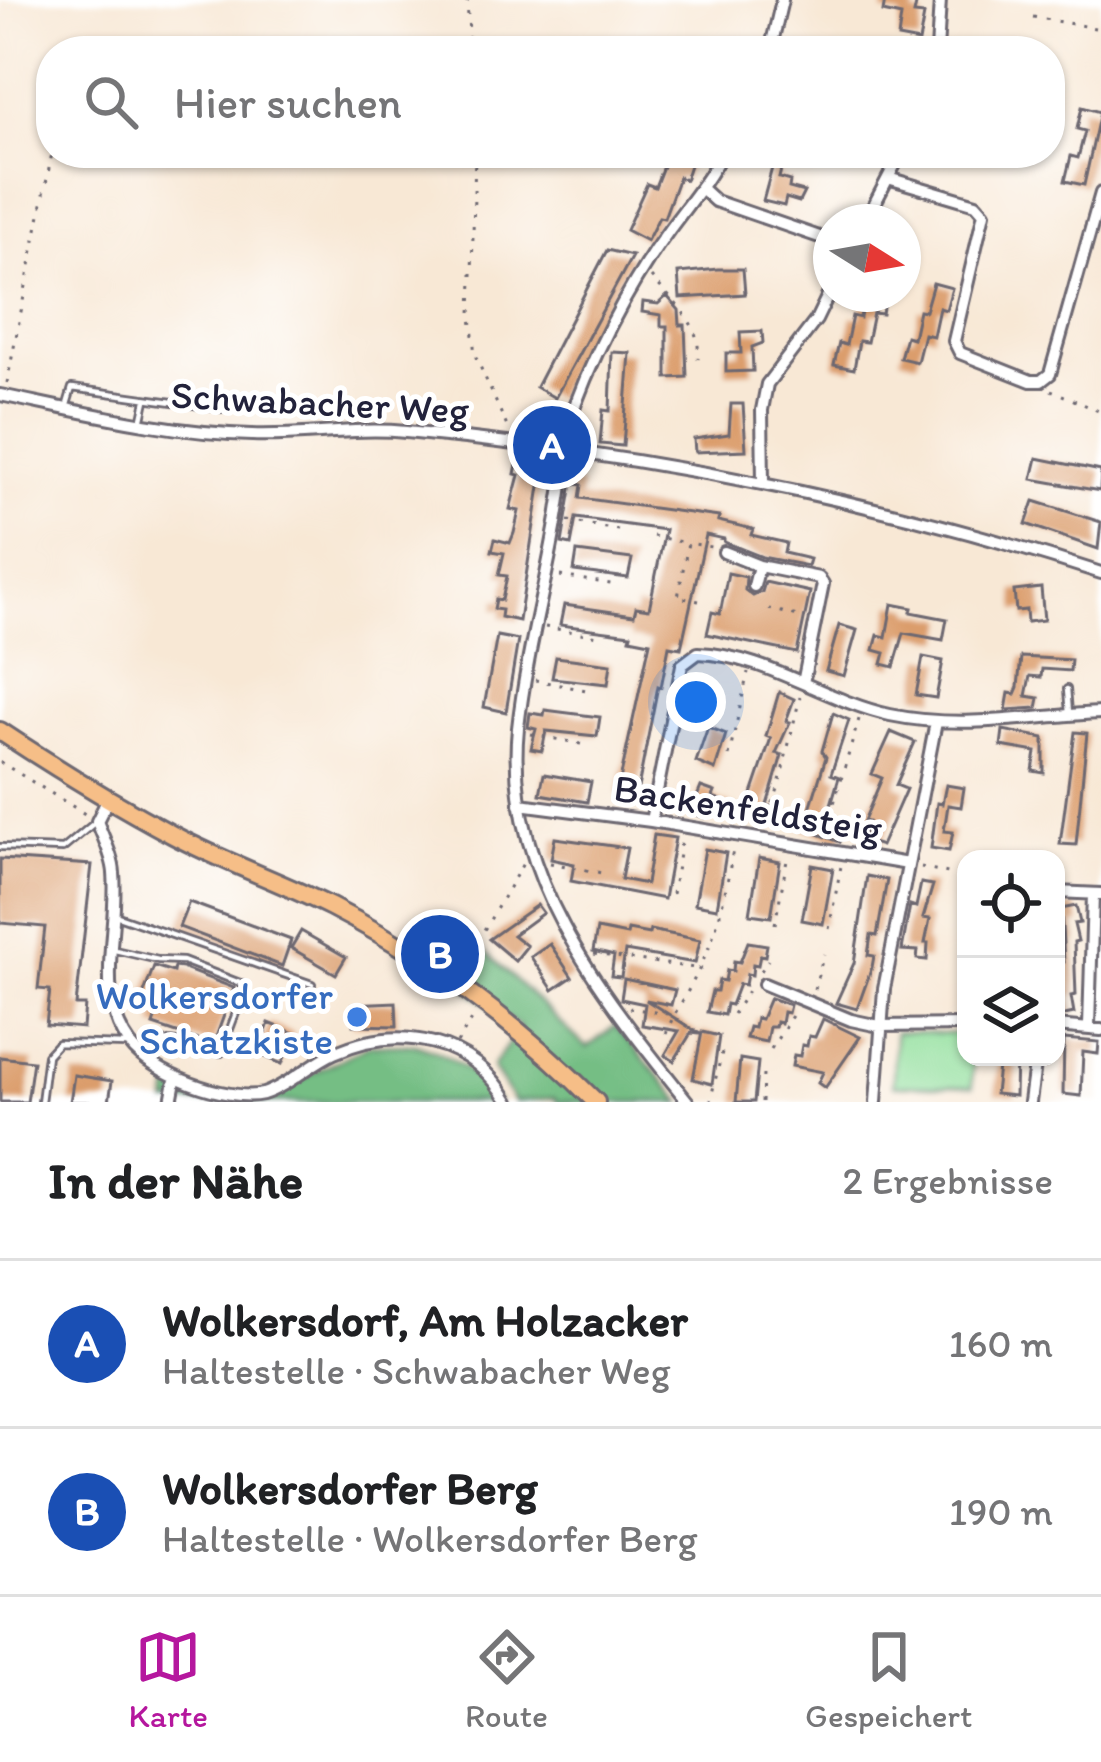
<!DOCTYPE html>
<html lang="de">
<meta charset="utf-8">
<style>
:root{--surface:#fff;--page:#f2f2f2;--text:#202124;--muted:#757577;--line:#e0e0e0;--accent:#b5179e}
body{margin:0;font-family:Itim,sans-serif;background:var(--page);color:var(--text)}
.controls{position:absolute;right:36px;bottom:36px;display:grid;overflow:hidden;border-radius:24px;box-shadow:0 3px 9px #0004}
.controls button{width:108px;height:108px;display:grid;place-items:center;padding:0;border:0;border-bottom:3px solid var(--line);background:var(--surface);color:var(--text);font:60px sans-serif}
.compass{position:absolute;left:813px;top:204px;width:108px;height:108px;border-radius:50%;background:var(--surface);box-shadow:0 3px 9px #0004;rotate:101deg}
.you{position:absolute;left:696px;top:702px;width:42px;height:42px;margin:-30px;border:9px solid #fff;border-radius:50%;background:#1a73e8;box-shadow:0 0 0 18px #1a73e833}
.badge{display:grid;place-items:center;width:78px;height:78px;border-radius:50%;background:var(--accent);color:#fff;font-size:39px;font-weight:700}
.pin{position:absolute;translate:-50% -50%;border:6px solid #fff;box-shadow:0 3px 12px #0006}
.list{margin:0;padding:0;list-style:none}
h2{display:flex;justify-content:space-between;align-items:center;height:156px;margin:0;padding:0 48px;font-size:51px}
h2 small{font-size:39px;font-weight:400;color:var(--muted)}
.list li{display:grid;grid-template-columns:78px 1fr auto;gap:36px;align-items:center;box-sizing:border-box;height:168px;padding:0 48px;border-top:3px solid var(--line)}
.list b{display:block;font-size:45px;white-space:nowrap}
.list p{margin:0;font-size:39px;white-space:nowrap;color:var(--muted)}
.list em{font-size:39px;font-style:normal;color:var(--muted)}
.icon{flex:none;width:66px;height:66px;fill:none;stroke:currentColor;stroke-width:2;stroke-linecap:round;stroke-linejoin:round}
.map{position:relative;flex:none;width:1101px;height:1102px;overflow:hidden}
.search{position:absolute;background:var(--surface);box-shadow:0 3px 9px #0004;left:36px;right:36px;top:36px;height:132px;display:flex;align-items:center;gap:30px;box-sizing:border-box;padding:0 42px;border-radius:48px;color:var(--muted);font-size:45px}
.sheet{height:492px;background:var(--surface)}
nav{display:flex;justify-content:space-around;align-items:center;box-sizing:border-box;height:168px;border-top:3px solid var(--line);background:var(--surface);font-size:33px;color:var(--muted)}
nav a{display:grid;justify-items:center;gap:6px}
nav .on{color:var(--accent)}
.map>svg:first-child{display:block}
</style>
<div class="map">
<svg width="1101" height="1102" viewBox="0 0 1101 1102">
<rect width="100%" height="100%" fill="#fff"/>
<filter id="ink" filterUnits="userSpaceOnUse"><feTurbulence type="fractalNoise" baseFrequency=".00833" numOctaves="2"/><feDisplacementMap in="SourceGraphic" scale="24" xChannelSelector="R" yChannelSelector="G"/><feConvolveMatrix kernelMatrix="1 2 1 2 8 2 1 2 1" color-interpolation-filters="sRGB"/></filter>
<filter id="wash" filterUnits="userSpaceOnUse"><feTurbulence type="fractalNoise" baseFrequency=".004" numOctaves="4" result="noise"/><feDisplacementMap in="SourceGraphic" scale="48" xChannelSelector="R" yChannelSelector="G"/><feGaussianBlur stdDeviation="2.7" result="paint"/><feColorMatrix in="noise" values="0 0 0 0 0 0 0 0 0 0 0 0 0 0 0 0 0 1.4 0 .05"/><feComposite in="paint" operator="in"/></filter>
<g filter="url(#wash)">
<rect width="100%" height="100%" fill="#f8e8d5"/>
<!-- green -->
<path fill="#92df9c" stroke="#5a806c" stroke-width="3" d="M 895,1032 L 966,1034 L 966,1057 L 973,1057 L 972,1087 L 893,1085 Z"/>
<!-- forest -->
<path fill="#75be84" stroke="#4c7060" stroke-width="3" d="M 476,943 L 587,1048 L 615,1026 L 682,1102 L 558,1102 L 554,1098 L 514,1102 L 492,1067 L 520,1027 L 454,981 Z
M 415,1044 C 452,1055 474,1072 498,1102 L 167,1102 L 171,1085 L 234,1101 L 262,1099 L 369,1045 Z"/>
<g id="blocks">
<!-- building -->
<path fill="#db9d6c" d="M 885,0 L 917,0 L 914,14 L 924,15 L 919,42 L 898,38 L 901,16 L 883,12 Z
M 1082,107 L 1100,112 L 1084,185 L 1065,181 L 1071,156 L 1078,158 L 1085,131 L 1077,129 Z
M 668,153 L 694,153 L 685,180 L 679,177 L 664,218 L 659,217 L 647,241 L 626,230 L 647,184 L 655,187 Z
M 776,153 L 785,153 L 779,178 L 790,181 L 789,188 L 804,192 L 799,202 L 786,198 L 784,206 L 763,201 Z
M 607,250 L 632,256 L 555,398 L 536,387 Z
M 718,269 L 743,269 L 745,294 L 680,298 L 678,273 Z
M 933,283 L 952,288 L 946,310 L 939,308 L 933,336 L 924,334 L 917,362 L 900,358 L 906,336 L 913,338 L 919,310 L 925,311 Z
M 864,294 L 885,294 L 882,314 L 873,313 L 867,342 L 859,341 L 854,369 L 834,365 L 839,343 L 846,345 L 852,316 L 860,318 Z
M 667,296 L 679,310 L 680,325 L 685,325 L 687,377 L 667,378 L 667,326 L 661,326 L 661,315 L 642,312 L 643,302 L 658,304 Z
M 762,331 L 763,343 L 752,347 L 753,371 L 726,372 L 726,353 L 741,353 L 740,332 Z
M 612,352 L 630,353 L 623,446 L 600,444 L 603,410 L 610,411 Z
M 731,404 L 743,404 L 746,450 L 695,452 L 694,439 L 729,434 Z
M 1037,458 L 1101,471 L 1100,491 L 1032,479 Z
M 518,459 L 543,467 L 519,621 L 501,617 L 502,610 L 494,609 L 496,599 L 502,600 L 507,576 L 499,575 L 504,553 L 492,551 L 495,539 L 510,543 L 514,533 L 519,511 L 510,509 L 519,475 L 515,474 Z
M 572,483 L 582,485 L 580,498 L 719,517 L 718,521 L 753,529 L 751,535 L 786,543 L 784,553 L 810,559 L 808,566 L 762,557 L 724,542 L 724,539 L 706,535 L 681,648 L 669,646 L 661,687 L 658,686 L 636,798 L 617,794 L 650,642 L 630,638 L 631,634 L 560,625 L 564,605 L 634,615 L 636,607 L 649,609 L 665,530 L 576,518 L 571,545 L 562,543 Z
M 1034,501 L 1101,522 L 1098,549 L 1026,524 Z
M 577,552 L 632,559 L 628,578 L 574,571 Z
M 728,573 L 746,577 L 745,590 L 753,596 L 762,592 L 765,582 L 810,592 L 797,653 L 707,634 L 712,612 L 720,614 Z
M 1041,588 L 1044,620 L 1027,622 L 1026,610 L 1016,611 L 1014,591 Z
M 892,604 L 912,608 L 911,612 L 947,619 L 943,640 L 904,633 L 894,667 L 882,664 L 885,653 L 874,650 L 878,635 L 886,637 Z
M 839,625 L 857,630 L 844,676 L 826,671 Z
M 497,636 L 518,640 L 506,712 L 484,707 Z
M 556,657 L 611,664 L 608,684 L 552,678 Z
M 923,657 L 943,661 L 936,698 L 916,695 Z
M 1021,657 L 1071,660 L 1070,671 L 1042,669 L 1041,677 L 1030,676 L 1026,696 L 1039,698 L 1037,708 L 1006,710 L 1009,693 L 1015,694 L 1018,687 Z
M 779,692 L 794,699 L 786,721 L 790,722 L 776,753 L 782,755 L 767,805 L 793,815 L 807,818 L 826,757 L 822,751 L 833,713 L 849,720 L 831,774 L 839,777 L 827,818 L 847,824 L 840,842 L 763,813 L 760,821 L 745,815 L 771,738 L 766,736 Z
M 545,710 L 600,717 L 597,736 L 546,731 L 542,751 L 531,749 L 536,729 L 528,727 L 530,713 L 544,715 Z
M 708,727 L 726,734 L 715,770 L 696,762 Z
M 1003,730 L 1044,738 L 1044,773 L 1033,771 L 1036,752 L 1001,746 Z
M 891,732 L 915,742 L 896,785 L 906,789 L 881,846 L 872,843 L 870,847 L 860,844 L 868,822 L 864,821 L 882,778 L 872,774 Z
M 1075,732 L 1087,733 L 1076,845 L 1060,844 Z
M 544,774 L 591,782 L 587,802 L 540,794 Z
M 946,785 L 964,788 L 961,807 L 948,805 L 944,831 L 953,832 L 949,851 L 931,848 L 937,803 L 942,804 Z
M 701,787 L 715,792 L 713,797 L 738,807 L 735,816 L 710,806 L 705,818 L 691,813 L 687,809 L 690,800 L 695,802 Z
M 654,835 L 675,838 L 664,899 L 571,881 L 574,864 L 551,859 L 555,838 L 627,848 L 621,879 L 646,884 Z
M 705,849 L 726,853 L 717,908 L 695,904 Z
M 759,858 L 780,862 L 771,917 L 750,914 Z
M 0,859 L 92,865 L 76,1005 L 85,1005 L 83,1028 L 46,1025 L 50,990 L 38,989 L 45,927 L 0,923 Z
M 812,865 L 833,869 L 823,924 L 802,920 Z
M 867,876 L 887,880 L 877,936 L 871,935 L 868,955 L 874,956 L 872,967 L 857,1009 L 836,1003 L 854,963 Z
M 921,883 L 933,885 L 923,918 L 930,919 L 925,943 L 928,943 L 927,960 L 917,959 L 918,951 L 902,950 L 910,905 L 916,907 Z
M 189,902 L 291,940 L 282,966 L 179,927 Z
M 537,905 L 543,913 L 513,935 L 527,946 L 515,961 L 489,939 Z
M 1076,906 L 1080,923 L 1074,924 L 1078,941 L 1074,942 L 1076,995 L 1071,996 L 1074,1013 L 1060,1016 L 1056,999 L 1061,998 L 1057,971 L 1061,970 L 1060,963 L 1064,962 L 1061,909 Z
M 597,929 L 627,935 L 628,930 L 649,934 L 650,930 L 700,940 L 695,963 L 625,951 L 621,977 L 611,976 L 614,956 L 593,951 Z
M 301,931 L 346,957 L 336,974 L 291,948 Z
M 748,942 L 767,945 L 765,956 L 760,955 L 758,965 L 753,964 L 752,975 L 747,974 L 745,985 L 739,984 L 731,1005 L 726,1004 L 724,1015 L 707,1012 L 712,991 L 717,991 L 719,980 L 725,981 L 727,970 L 733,971 L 734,961 L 740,962 Z
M 550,944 L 572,977 L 553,990 L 531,957 Z
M 154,966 L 173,972 L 174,967 L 182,968 L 234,988 L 213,1045 L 153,1025 L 157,1013 L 139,1006 Z
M 624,979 L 675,990 L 671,1005 L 646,1000 L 700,1034 L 691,1033 L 674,1061 L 665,1055 L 679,1031 L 642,1025 L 645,1004 L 621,999 Z
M 770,998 L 790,1005 L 788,1013 L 783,1012 L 781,1023 L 776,1022 L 775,1027 L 769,1027 L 766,1042 L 746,1038 L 749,1027 L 754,1028 L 756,1018 L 761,1019 Z
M 396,1002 L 397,1026 L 353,1025 L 352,1004 Z
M 823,1019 L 860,1037 L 825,1088 L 818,1083 L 823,1072 L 792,1066 L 794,1055 L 800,1056 L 802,1045 L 807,1046 L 809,1036 L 815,1037 Z
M 269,1023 L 294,1033 L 282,1064 L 258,1054 Z
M 702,1032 L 719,1036 L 712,1084 L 693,1079 Z
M 1064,1039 L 1099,1042 L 1098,1054 L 1083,1052 L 1081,1096 L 1063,1094 Z
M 0,1057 L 33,1061 L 27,1102 L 0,1102 Z
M 999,1057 L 1016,1057 L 1015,1096 L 995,1094 Z
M 740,1059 L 758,1062 L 754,1102 L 736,1102 Z
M 74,1075 L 112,1081 L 109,1102 L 70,1102 Z"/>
</g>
</g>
<g filter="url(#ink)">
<use href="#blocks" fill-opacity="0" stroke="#6d6771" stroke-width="3"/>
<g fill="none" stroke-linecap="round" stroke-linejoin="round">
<!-- service casing -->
<g stroke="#6d6771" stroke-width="10">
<path id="service" d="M 66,408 L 72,388 L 223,409
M 141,423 L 146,400
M 1067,689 L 1069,713
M 0,847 L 63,849 L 93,824
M 115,915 L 312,984
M 115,950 L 158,960 L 183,961 L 240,983 L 245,989 L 221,1053 C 187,1052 173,1026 141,1055
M 41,1102 L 47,1055 L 58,1043 L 126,1045"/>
</g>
<!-- minor casing -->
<g stroke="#6d6771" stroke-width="16">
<path id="minor" d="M 770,51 L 782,0
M 937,51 L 940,0
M 888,178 L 976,204 L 984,213 L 954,341 L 960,353 L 1031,381 L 1041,381 L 1050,374 L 1101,193
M 703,190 L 715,201 L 831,241
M 865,222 L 901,153
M 0,395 C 83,412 167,433 252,435 C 303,437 355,427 406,432 C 642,454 876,499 1101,573
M 763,482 L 762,410 L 767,384 L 816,320 L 831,289
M 724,552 L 759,566 L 819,578 L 823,584 L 803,683
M 754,586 L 759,566
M 108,799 L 97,821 C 103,838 113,856 114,873 C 119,930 93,994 130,1044 C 152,1074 226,1102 263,1094 C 288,1086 310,1064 334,1053 C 400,1023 472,1039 509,1102
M 520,804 L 651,821 L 908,864
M 651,821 L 682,665 L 698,653 C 765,655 825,701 890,715 C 961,730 1030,716 1101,713
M 1056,892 L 1101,894
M 764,984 L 851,1020 L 879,1026 L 966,1025
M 1056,1026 L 1101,1030
M 1089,1026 L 1093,894
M 171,1102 L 175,1080
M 688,1102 C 603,996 503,874 518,728 C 529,628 563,530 567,429 C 588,363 628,286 669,230 C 688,204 707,182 722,153
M 876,1102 L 884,989 L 936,722
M 1030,1102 L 1036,1057"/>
</g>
<!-- primary casing -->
<g stroke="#6d6771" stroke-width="22">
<path id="primary" d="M 0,731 C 56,768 113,803 173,835 C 224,862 279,881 331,907 C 428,957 519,1025 596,1102"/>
</g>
<!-- path -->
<path stroke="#6d6771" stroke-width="3" stroke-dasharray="3 9" stroke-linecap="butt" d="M 467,0 L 470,51
M 1033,17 L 1101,29
M 475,153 L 471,316 L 475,355 L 509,431
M 651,277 C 674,303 702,323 698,359
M 7,383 L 52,153
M 1051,390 L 1101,412
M 568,521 L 623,531
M 653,536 L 686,543
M 560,576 L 617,585
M 699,601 L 678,597 L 688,543 L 711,547
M 769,609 L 802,617
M 545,627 L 604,637
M 535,680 L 591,691
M 531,734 L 581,744
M 729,756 L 748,672
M 0,762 L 85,814
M 764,826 L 778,789 L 800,697
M 824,837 L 859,719
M 550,863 L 607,874
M 921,867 L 966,877
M 672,894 L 682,837
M 775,924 L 788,855
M 829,929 L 841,866
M 594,954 L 702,969
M 460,971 L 525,860
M 761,971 L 768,960
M 814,989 L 824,954
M 629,1008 L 674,1015 C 712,952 721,921 733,849
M 733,1014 L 751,986
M 666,1034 L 673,1017
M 457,1043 L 475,1015
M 771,1049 L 795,1011
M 710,1102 L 723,1048
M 762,1102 L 763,1074"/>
<!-- service -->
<use href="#service" stroke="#fff" stroke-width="4.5"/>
<!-- minor -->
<use href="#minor" stroke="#fff" stroke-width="10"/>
<!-- primary -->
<use href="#primary" stroke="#f6be87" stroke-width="16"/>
</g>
</g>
<!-- markers -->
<circle fill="#3f7fe0" stroke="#fff" stroke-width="4.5" cx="357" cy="1017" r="12"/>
<g text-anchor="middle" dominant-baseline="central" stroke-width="10" stroke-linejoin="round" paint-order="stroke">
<!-- street labels -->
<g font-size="39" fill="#22223b" stroke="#fff">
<text transform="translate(320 402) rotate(3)">Schwabacher Weg</text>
<text transform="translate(748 808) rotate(9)">Backenfeldsteig</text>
</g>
<!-- shop labels -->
<g font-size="39" fill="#366cbe" stroke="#fff" text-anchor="end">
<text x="333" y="995">Wolkersdorfer<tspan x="333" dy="45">Schatzkiste</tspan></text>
</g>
</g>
</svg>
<div class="controls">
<button><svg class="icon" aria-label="locate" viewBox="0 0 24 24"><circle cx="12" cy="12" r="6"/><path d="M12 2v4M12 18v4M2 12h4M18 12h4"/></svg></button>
<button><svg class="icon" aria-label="layers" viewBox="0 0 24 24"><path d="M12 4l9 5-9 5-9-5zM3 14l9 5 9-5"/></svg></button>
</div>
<svg class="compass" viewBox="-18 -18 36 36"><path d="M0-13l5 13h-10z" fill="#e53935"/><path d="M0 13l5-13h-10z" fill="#757577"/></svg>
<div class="you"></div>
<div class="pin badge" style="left:552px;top:445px;background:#1a4fb4">A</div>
<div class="pin badge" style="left:440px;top:954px;background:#1a4fb4">B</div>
<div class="search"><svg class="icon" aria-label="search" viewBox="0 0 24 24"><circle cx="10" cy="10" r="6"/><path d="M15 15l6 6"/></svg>Hier suchen</div>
</div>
<section class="sheet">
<h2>In der Nähe<small>2 Ergebnisse</small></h2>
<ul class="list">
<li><span class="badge" style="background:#1a4fb4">A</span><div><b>Wolkersdorf, Am Holzacker</b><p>Haltestelle · Schwabacher Weg</p></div><em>160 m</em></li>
<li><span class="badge" style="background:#1a4fb4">B</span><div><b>Wolkersdorfer Berg</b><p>Haltestelle · Wolkersdorfer Berg</p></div><em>190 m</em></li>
</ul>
</section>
<nav>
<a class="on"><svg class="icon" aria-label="map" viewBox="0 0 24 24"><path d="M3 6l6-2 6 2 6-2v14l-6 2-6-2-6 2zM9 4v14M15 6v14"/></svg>Karte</a>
<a><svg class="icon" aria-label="directions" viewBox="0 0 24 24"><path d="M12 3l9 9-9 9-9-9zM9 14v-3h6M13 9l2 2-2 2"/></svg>Route</a>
<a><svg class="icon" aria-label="saved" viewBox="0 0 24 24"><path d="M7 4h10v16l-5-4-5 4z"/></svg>Gespeichert</a>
</nav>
